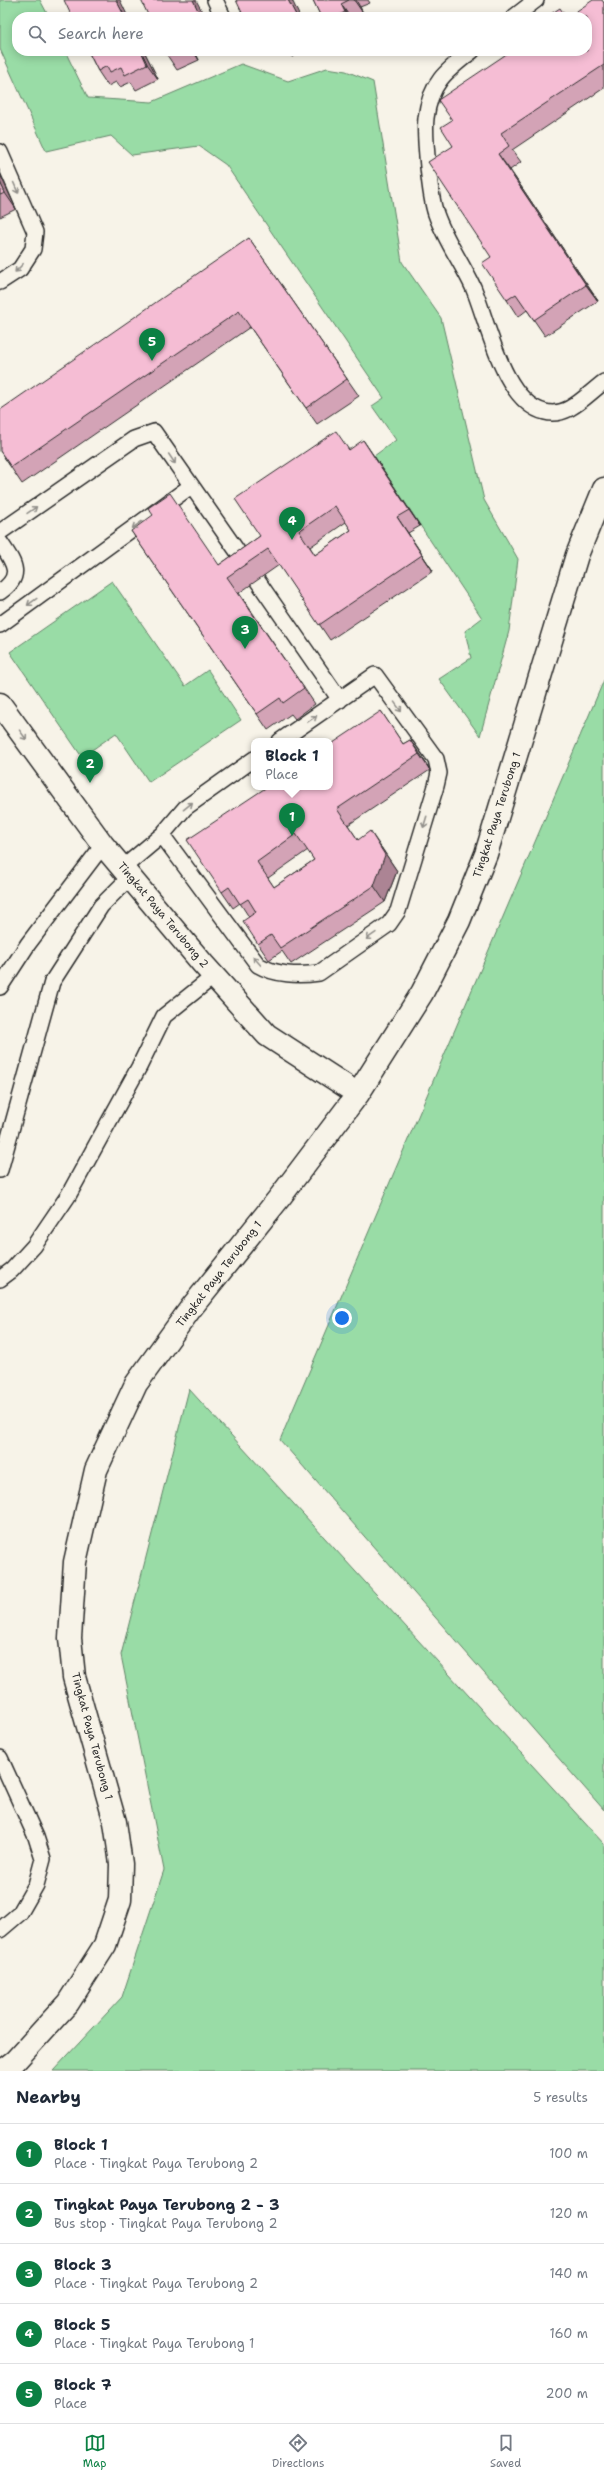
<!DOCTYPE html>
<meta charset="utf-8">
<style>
:root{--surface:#fff;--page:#f2f2f3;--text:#1f2937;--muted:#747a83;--line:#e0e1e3;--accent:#0b8043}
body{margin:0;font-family:"Shantell Sans",sans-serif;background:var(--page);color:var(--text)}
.you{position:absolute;left:342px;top:1318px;width:14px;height:14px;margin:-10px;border:3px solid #fff;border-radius:50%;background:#1a73e8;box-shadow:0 0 0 6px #1a73e833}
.badge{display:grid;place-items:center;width:26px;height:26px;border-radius:50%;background:var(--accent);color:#fff;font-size:13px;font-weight:700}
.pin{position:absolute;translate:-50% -33px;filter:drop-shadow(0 1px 2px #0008)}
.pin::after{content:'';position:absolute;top:21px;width:14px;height:12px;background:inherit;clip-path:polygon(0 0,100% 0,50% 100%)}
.popup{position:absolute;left:251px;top:738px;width:82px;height:52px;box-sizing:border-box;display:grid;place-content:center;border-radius:8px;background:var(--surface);filter:drop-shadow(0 1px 3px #0005);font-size:13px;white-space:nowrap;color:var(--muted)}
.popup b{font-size:15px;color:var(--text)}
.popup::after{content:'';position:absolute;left:50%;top:100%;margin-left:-8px;border:8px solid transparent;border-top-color:var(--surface)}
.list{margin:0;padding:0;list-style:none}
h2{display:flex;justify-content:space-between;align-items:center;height:52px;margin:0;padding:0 16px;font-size:17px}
h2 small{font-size:13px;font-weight:400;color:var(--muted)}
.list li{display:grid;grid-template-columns:26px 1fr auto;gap:12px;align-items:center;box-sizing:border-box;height:60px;padding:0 16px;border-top:1px solid var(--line)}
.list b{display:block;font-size:15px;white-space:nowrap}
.list p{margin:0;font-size:13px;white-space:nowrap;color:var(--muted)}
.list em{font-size:13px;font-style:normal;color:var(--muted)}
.icon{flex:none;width:22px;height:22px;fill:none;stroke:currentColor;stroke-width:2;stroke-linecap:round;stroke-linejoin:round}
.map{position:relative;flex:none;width:604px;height:2071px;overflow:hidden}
.search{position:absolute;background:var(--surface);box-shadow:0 2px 10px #0003;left:12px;right:12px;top:12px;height:44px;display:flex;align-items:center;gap:10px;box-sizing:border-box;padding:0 14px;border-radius:16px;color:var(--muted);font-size:15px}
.sheet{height:352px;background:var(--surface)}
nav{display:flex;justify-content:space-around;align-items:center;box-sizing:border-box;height:56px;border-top:1px solid var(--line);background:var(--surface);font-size:11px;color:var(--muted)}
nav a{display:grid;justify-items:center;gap:2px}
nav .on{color:var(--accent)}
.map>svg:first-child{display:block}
</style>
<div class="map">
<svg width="604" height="2071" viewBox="0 0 604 2071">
<rect width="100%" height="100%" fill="#f7f3e8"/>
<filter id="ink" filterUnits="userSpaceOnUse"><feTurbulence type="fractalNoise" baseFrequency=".025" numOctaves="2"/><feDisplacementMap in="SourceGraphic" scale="8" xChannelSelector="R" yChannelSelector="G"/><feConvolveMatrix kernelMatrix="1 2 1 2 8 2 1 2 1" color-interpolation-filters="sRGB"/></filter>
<g filter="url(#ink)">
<!-- green -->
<path fill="#99dca6" stroke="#628468" d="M 0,0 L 40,0 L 49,17 L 17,17 L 17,51 L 65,51 L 88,98 L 152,102 L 241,64 L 288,81 L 327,68 L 346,71 L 373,82 L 402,262 L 441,318 L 484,500 L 518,559 L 509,631 L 480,736 L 439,679 L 471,658 L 465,631 L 482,618 L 374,456 L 396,440 L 372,406 L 384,398 L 226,165 L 199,146 L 132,155 L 111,136 L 46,151 L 0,49 Z
M 112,581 L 185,686 L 208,670 L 241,720 L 149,782 L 116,733 L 82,757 L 10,652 Z
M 604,680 L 604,1810 L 280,1440 Z
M 189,1389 L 604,1844 L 604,2071 L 53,2071 L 122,1997 L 164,1870 L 121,1655 Z"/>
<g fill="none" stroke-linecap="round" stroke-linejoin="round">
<!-- service casing -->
<g stroke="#2b2b2b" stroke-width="18">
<path id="service" d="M 215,0 L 223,17
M 514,17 L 536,0
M 472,51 C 446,71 430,83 426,118 C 424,136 430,198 436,214 C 445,240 462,263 473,287 C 488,322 503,402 545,412 C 568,418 586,395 604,382
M 0,152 L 35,232 L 33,249 L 20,269 L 0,282
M 0,532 L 134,439 L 154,432 L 249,568
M 0,542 C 13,562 25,575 0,592
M 257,580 L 340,700
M 0,625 L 191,486
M 162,835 L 258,965 C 275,975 299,976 319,973 L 389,924 L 398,911 L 436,786 L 439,773 L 436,759 L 375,675 L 280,741
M 124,867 L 162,835 L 185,808 L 254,759
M 0,987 L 28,944 L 103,845
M 0,1170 L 52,982 L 101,906 L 131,876
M 0,1279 L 12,1270 L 34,1246 L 68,1196 L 139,1067 L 164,1016 L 214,976
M 0,1758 L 36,1837 L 43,1859 L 36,1885 L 20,1913 L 0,1930"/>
</g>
<!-- minor casing -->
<g stroke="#2b2b2b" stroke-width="25">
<path id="minor" d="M 0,704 L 103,845 L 203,964 L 267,1035 L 358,1094
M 2,2071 L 15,2061 L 68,2003 L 105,1945 L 120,1900 L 121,1864 L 115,1822 L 74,1677 L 70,1638 L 75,1562 L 96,1470 L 136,1384 L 191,1308 L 280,1197 L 358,1094 L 422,993 L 459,921 L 486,854 L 577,555 L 604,489"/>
</g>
<!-- service -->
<use href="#service" stroke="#f7f3e8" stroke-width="15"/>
<!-- minor -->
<use href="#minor" stroke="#f7f3e8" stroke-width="22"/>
</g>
<!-- wall -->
<path fill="#d3a3b6" stroke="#2b2b2b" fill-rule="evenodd" d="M 313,0 L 368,0 L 370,3 L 360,7 L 363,13 L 355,17 L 321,17 Z
M 604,2 L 604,88 L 512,150 L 521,162 L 510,170 L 598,301 L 545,336 L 527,310 L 518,317 L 507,300 L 491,257 L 453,146 L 452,120 Z
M 88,51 L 144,51 L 158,79 L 136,90 L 131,82 L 120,87 L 116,82 L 108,86 L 98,71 Z
M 165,51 L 197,51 L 195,52 L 199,60 L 177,70 L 167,55 Z
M 275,51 L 283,51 L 277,54 Z
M 288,51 L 305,51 L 292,57 Z
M 0,174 L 16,209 L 0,217 Z
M 249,238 L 359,396 L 317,424 L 250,327 L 22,484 L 0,451 Z
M 349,449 L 374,456 L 420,526 L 408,533 L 433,571 L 330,640 L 279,565 L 239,593 L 315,704 L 295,719 L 291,714 L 268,730 L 131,531 L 219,565 L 260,536 ZM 346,522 L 351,530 L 315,555 L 310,547 Z
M 381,711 L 403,744 L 410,740 L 430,770 L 348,825 L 358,840 L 381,847 L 397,871 L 385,902 L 291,964 L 282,951 L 269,960 L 258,944 L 249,917 L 240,903 L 233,908 L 222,892 ZM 308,850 L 314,860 L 274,887 L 268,878 Z"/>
<!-- shaded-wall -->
<path fill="#ac8494" stroke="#2b2b2b" d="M 116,0 L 120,0 L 128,17 L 125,17 Z
M 193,0 L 196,0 L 205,17 L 201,17 Z
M 288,0 L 292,0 L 300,17 L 297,17 Z
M 354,0 L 356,0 L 360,7 L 363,13 Z
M 341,4 L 350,17 L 349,17 L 345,12 Z
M 141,51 L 144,51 L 158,79 L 147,64 Z
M 193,51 L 195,52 L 199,60 Z
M 498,154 L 510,170 L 598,301 L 586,285 Z
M 0,174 L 16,209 L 5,193 L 0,182 Z
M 363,440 L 374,456 L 420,526 L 409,510 Z
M 397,517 L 408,533 L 433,571 L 422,555 Z
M 410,740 L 421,755 L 430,770 L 419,754 Z
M 370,831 L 397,871 L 385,902 L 374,886 Z"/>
<!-- building -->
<path fill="#f5bdd4" stroke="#2b2b2b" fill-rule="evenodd" d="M 64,0 L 116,0 L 125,17 L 72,17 Z
M 141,0 L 193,0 L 201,17 L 149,17 Z
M 236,0 L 288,0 L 297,17 L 244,17 Z
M 313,0 L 349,0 L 341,4 L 345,12 L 335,17 L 321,17 Z
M 593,0 L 602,0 L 604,3 L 604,65 L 501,133 L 509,146 L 498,154 L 586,285 L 534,320 L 516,294 L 507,300 L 482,263 L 491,257 L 428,162 L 453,146 L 441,127 L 452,120 L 438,100 L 511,51 L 587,51 L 587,17 L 568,17 Z
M 560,8 L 566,17 L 546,17 Z
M 88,51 L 141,51 L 147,64 L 125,75 L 121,67 L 110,72 L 107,66 L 98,71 Z
M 165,51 L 176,51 L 167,55 Z
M 0,182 L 5,193 L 0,195 Z
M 249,238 L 347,379 L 306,408 L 239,311 L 11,467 L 0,451 L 0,410 Z
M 336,431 L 349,450 L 363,440 L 409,510 L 397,517 L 422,555 L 319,625 L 268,549 L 227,577 L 304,688 L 283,703 L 280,698 L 257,714 L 131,531 L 153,515 L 148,508 L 170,493 L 219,565 L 260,536 L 235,499 ZM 335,506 L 351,530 L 315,555 L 299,531 Z
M 381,711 L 403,744 L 410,740 L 419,754 L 337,809 L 358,840 L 370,831 L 385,855 L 374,886 L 280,948 L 271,935 L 258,944 L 243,921 L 256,912 L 248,899 L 240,904 L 229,887 L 222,892 L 187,840 L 267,787 L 330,787 L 330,745 ZM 296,834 L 314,860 L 274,887 L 257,862 Z"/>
<!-- one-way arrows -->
<defs><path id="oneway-shaft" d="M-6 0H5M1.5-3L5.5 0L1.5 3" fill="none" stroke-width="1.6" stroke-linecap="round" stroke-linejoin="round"/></defs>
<g stroke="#918f8a">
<use href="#oneway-shaft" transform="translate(16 188) rotate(66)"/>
<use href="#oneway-shaft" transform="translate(19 268) rotate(134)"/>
<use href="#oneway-shaft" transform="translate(172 459) rotate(56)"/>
<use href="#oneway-shaft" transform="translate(32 510) rotate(-35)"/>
<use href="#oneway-shaft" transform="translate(137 525) rotate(144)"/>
<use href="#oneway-shaft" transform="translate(32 602) rotate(144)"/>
<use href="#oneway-shaft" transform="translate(398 707) rotate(54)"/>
<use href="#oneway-shaft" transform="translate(312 719) rotate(-35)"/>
<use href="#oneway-shaft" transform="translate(23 735) rotate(54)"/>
<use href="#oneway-shaft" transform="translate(188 806) rotate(-39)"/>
<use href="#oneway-shaft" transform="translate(425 822) rotate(107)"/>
<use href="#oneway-shaft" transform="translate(371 936) rotate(145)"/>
<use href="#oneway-shaft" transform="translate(257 961) rotate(-132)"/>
</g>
</g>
<g text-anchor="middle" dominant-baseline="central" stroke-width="3" stroke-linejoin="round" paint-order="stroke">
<!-- street labels -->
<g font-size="11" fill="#2b2b2b" stroke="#f7f3e8">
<text transform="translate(497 815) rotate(-72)">Tingkat Paya Terubong 1</text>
<text transform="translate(163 915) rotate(50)">Tingkat Paya Terubong 2</text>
<text transform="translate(219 1274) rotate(-52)">Tingkat Paya Terubong 1</text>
<text transform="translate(92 1736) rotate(75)">Tingkat Paya Terubong 1</text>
</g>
</g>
</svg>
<div class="you"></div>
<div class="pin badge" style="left:292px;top:836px">1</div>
<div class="popup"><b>Block 1</b>Place</div>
<div class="pin badge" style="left:90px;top:783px">2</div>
<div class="pin badge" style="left:245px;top:649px">3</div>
<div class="pin badge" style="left:292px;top:540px">4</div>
<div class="pin badge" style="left:152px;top:361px">5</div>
<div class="search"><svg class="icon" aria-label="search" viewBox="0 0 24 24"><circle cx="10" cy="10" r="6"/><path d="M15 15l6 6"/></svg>Search here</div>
</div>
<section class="sheet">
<h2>Nearby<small>5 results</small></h2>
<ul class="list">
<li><span class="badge">1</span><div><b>Block 1</b><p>Place · Tingkat Paya Terubong 2</p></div><em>100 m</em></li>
<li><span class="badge">2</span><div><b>Tingkat Paya Terubong 2 - 3</b><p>Bus stop · Tingkat Paya Terubong 2</p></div><em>120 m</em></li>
<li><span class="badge">3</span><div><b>Block 3</b><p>Place · Tingkat Paya Terubong 2</p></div><em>140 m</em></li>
<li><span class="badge">4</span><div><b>Block 5</b><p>Place · Tingkat Paya Terubong 1</p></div><em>160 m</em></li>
<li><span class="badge">5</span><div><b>Block 7</b><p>Place</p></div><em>200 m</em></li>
</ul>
</section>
<nav>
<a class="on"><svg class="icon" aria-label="map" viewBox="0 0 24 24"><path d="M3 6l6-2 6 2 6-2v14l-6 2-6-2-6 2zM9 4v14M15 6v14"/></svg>Map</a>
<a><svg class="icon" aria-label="directions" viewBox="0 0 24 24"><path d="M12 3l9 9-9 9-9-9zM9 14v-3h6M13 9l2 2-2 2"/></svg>Directions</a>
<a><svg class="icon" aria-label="saved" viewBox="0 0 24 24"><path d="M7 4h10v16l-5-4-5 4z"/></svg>Saved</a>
</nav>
